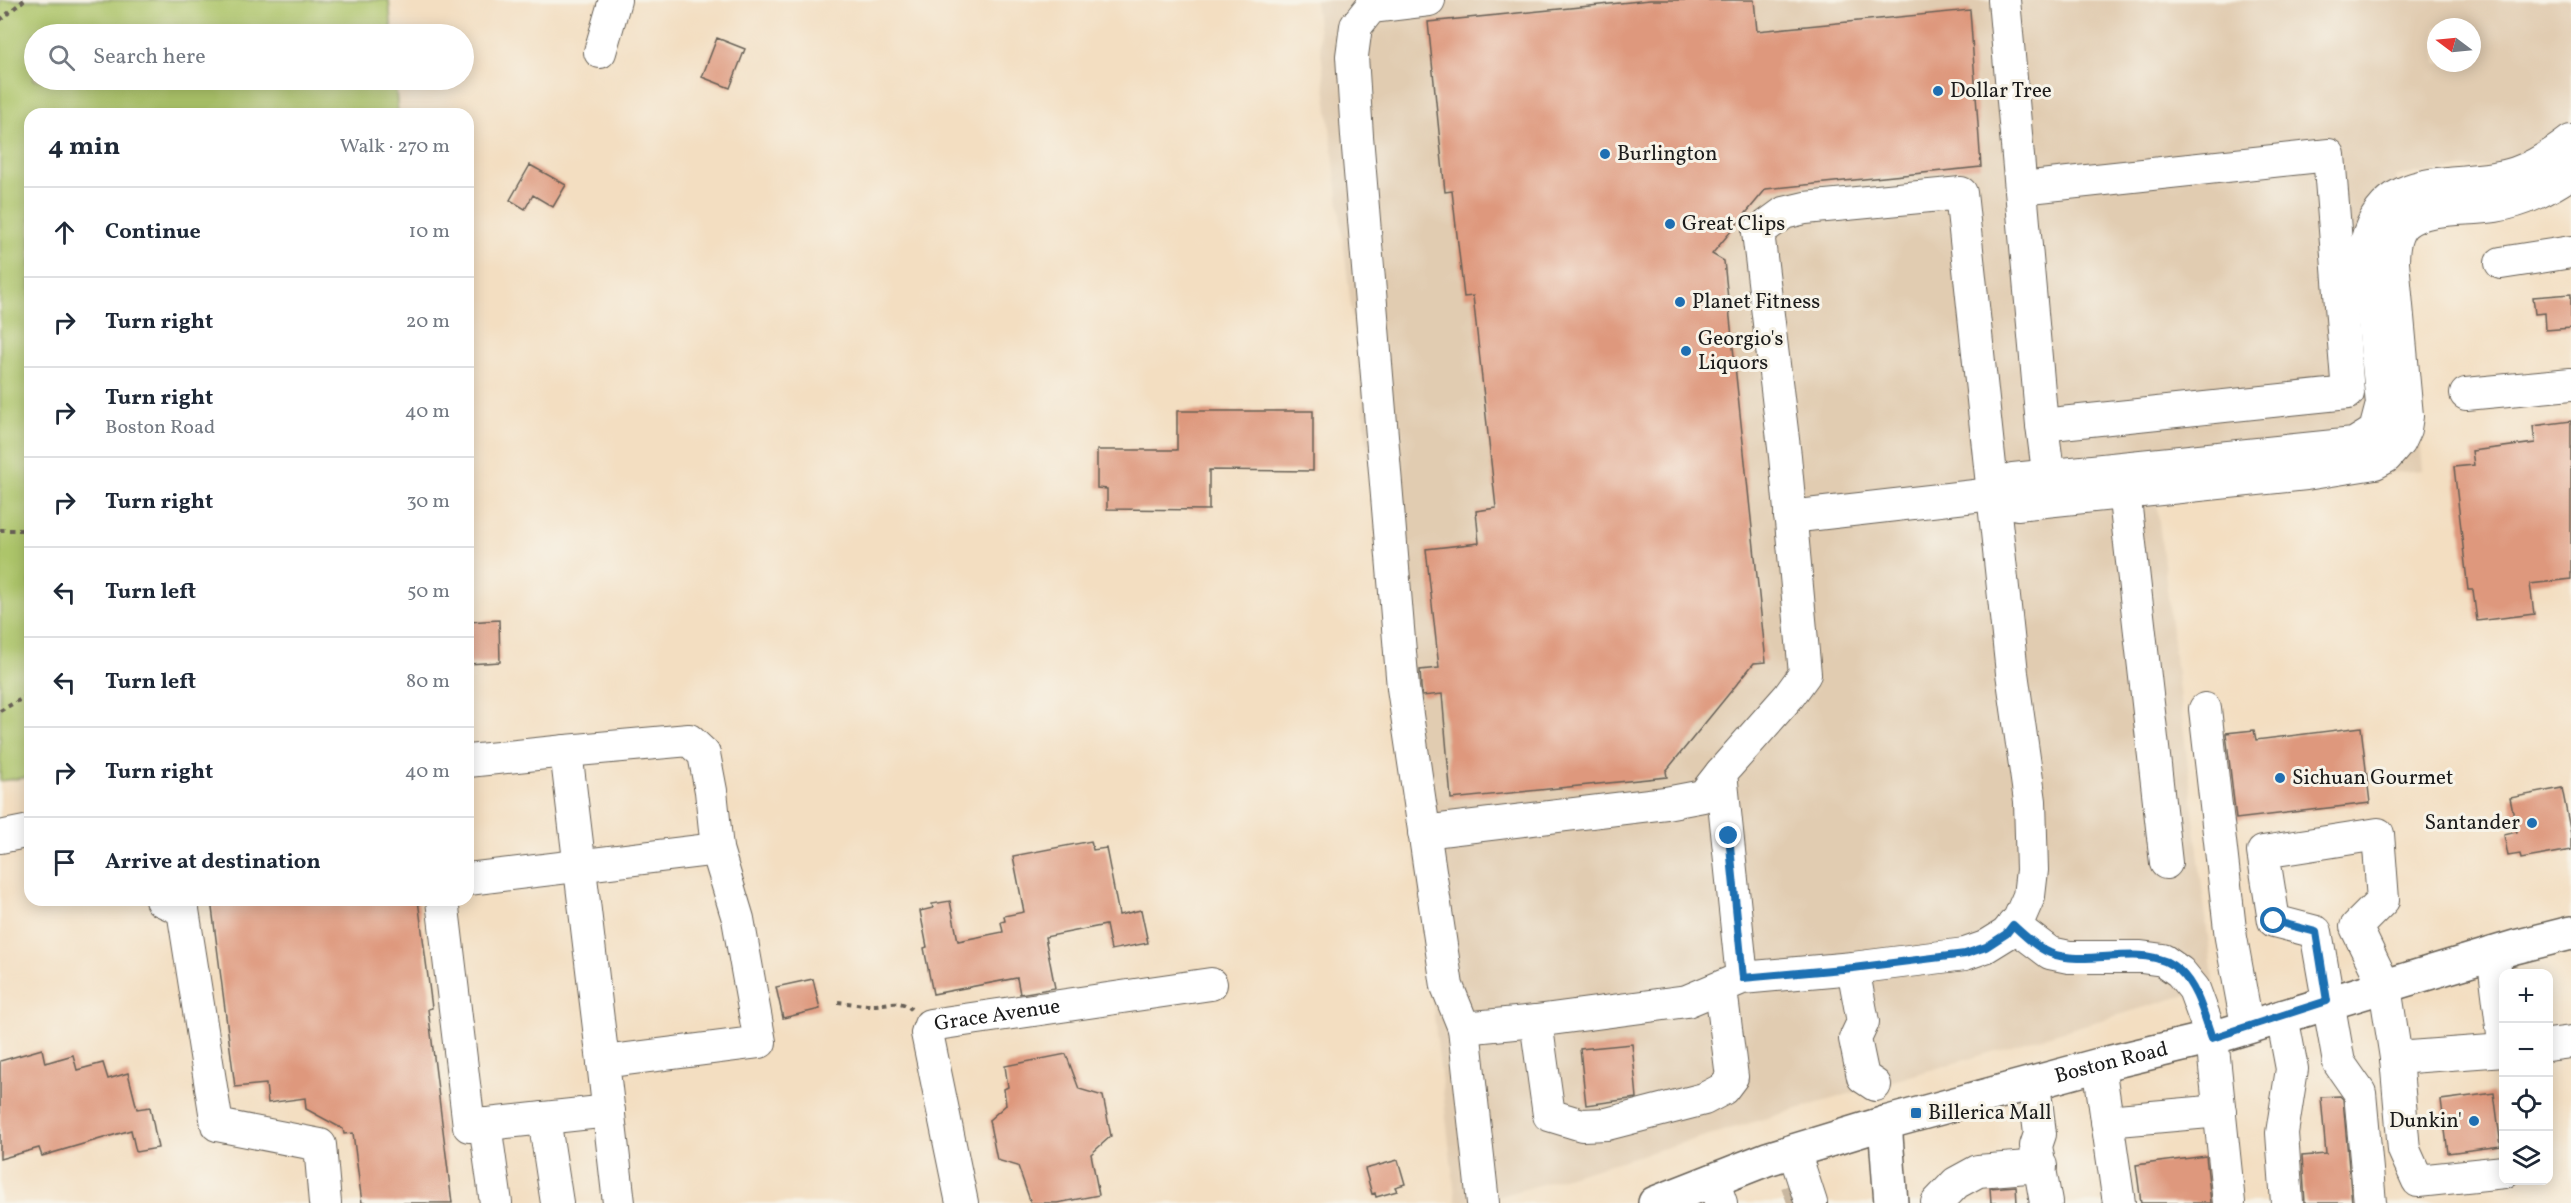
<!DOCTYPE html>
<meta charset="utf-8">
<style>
:root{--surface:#fff;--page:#f6f6f7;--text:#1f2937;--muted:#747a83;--line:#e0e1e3}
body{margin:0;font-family:Vollkorn,serif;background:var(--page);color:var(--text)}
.controls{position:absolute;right:18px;bottom:18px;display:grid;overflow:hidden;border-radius:12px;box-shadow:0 3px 15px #0003}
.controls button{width:54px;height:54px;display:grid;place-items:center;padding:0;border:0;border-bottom:2px solid var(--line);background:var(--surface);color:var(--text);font:30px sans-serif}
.compass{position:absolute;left:2427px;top:18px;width:54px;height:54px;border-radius:50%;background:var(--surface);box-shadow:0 3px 15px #0003;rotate:286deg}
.stop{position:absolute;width:18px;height:18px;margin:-14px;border:4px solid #1f6fb2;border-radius:50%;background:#fff}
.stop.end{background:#1f6fb2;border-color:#fff;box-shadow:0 2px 6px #0008}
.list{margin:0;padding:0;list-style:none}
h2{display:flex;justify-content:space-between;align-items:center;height:78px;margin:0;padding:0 24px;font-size:26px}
h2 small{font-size:20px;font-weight:400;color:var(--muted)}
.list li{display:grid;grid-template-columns:39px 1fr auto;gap:18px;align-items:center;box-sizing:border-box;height:90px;padding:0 24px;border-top:2px solid var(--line)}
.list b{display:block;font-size:22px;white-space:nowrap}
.list p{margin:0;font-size:20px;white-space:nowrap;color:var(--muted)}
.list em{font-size:20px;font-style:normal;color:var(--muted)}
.icon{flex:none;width:33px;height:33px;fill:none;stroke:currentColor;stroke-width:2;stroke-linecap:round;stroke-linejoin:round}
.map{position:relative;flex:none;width:2571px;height:1203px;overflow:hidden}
.search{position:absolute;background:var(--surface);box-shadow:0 3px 15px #0003;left:24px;top:24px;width:450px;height:66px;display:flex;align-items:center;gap:15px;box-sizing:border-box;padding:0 21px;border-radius:33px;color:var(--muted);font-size:22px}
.panel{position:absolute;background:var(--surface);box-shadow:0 3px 15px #0003;left:24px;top:108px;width:450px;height:798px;border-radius:18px}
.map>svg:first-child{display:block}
</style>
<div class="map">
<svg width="2571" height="1203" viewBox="0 0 2571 1203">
<rect width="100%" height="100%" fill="#f7f3e8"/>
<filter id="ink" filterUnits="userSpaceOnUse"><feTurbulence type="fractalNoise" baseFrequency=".0167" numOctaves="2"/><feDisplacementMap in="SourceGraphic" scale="12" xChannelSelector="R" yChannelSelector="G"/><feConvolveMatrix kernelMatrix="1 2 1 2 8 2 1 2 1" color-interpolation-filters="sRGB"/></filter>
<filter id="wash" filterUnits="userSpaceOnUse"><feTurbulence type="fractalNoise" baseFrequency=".008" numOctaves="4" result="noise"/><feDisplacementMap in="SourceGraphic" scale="24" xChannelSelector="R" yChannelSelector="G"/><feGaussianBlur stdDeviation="1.35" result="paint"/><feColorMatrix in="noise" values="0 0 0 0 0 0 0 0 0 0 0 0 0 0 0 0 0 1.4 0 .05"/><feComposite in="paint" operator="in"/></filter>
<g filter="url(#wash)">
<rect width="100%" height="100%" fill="#f3dec1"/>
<!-- built -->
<path fill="#e1ccb1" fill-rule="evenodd" d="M 1315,0 L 2571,0 L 2571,157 L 2396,176 L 2423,470 L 2156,496 L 2214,987 L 1477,1203 L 1456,1203 ZM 2436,27 L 2472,27 L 2472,63 L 2436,63 Z"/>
<!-- green -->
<path fill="#adc56a" stroke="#647043" stroke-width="1.5" d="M 0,0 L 389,0 L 392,34 L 34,34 L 34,80 L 395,80 L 398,114 L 30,114 L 30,777 L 0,781 Z"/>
<g id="blocks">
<!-- building -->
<path fill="#de987d" d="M 1650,0 L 1754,0 L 1757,31 L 1970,10 L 1981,167 L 1766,189 L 1712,254 L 1724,261 L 1766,662 L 1754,663 L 1666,771 L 1667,777 L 1451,799 L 1442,694 L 1422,696 L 1421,686 L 1420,670 L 1439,668 L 1426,549 L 1479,543 L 1476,511 L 1496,508 L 1473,296 L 1464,297 L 1452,191 L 1445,192 L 1428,22 Z
M 717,38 L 745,49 L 730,88 L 702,77 Z
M 530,165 L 566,185 L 553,207 L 533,195 L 525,209 L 510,200 Z
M 2571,294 L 2571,328 L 2546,330 L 2545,313 L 2535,314 L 2533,297 Z
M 1177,411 L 1313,411 L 1313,471 L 1209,470 L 1209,510 L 1107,509 L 1107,489 L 1097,488 L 1097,450 L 1177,450 Z
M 2571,421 L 2571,579 L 2530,584 L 2534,614 L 2477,621 L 2473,590 L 2468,590 L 2454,467 L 2474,465 L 2472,451 L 2535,443 L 2533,426 Z
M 499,620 L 500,662 L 468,664 L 468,622 Z
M 2361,727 L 2370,803 L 2236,819 L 2226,733 L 2254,730 L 2256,740 Z
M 2562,788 L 2571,834 L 2571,850 L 2521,859 L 2520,854 L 2508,856 L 2504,835 L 2517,832 L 2510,798 Z
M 1091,841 L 1093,850 L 1106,848 L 1119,915 L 1141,910 L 1148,943 L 1111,950 L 1106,925 L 1045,937 L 1055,988 L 1020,994 L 1017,978 L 933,994 L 924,948 L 927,947 L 920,911 L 933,908 L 932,904 L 950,901 L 958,941 L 1003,932 L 1001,922 L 1005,921 L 1004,916 L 1024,912 L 1013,856 Z
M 211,900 L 418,900 L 432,1008 L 428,1009 L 452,1203 L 362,1203 L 353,1133 L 344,1134 L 343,1129 L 306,1109 L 305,1098 L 268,1103 L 266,1084 L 235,1087 Z
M 813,979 L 820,1009 L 783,1018 L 776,987 Z
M 1632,1044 L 1637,1098 L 1586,1105 L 1580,1049 Z
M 42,1049 L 45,1063 L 73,1055 L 77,1070 L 103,1063 L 108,1079 L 128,1073 L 137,1109 L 150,1107 L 158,1148 L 136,1152 L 131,1130 L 42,1156 L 39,1148 L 0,1159 L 0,1061 Z
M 1066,1054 L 1079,1089 L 1103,1096 L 1111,1136 L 1091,1154 L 1099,1195 L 1057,1203 L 1031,1203 L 1018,1166 L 997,1160 L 989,1120 L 1006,1105 L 1004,1089 L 1008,1087 L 1005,1066 Z
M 2494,1093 L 2501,1146 L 2448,1153 L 2441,1100 Z
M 2340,1096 L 2343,1099 L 2352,1203 L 2305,1203 L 2302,1156 L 2326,1154 L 2321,1097 Z
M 2206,1156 L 2211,1203 L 2141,1203 L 2136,1165 Z
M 1398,1160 L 1405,1184 L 1395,1187 L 1397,1191 L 1376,1197 L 1375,1193 L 1372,1194 L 1365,1169 Z
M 2016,1186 L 2017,1203 L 1991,1203 L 1990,1188 Z"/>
</g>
</g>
<g filter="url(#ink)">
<use href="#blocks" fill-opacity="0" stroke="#676056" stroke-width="1.5"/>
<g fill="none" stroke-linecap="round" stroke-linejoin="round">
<!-- minor-tunnel -->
<path stroke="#c8b7a0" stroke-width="32" stroke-dasharray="32 16" stroke-linecap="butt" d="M 1787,1203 L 1795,1200"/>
<!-- minor casing -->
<g stroke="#676056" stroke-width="34">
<g id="minor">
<path d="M 1429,0 L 1371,7 L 1356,26 L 1352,56 L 1357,136 L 1403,688 L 1447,986 L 1464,1028 L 1483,1203"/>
<path d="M 2004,0 L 2042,425 L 2051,495"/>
<path d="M 600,52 L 615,0"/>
<path d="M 2021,188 L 2329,155 L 2348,393 L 2042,425"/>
<path d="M 2501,263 L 2571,252"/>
<path d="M 2466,394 L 2571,384"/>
<path d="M 2122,473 L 2166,863"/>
<path d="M 2001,492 L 2017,504 L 2306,474 L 2375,463 L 2386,457 L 2399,442 L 2405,429 L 2407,416 L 2393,262 C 2393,249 2394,233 2405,223 C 2428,205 2468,211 2495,206 C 2525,201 2547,189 2571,173"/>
<path d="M 1790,517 L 1992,494 L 2001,492 L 2013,479 L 2354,444 L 2375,431 L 2382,404 L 2366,243 C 2386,164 2459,192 2516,173 C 2536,166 2554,154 2571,141"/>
<path d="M 2205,709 L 2231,938 L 2247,1025"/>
<path d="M 566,751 L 689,740 L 704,754 L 711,791 L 717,849"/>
<path d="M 468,761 L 566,751 L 603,1062"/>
<path d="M 1424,832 L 1666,803 L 1703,796 L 1721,773"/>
<path d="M 0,837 L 30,831"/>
<path d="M 468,879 L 717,849 L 738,919 L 760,1042 L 603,1062 L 619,1203"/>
<path d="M 161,900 L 183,910 L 217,1125 L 320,1145 L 325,1203"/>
<path d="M 442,900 L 469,1126 L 544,1118 L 557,1203"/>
<path d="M 2013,925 L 2050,953 L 2069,957 L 2141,957 L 2163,960 L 2180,972 L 2194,989 L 2212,1038 L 2229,1203"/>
<path d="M 2493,953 L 2504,1043"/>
<path d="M 1853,968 L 1863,1022 L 1855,1039 L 1863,1077 L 1875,1085"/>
<path d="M 2282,1016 L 2292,1069 L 2282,1133 L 2287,1203"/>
<path d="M 1536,1021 L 1549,1115 L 1582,1125 L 1607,1124 L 1704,1099 L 1723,1089 L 1732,1077 L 1721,989"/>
<path d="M 1464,1028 L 1536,1021 L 1687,1001 L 1742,978 L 1853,968 L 1965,954 L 1985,947 L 2006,934 L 2019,919 L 2029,896 L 2032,870 L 2030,801 L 2012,673 L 1961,193 L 1805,208 L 1784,213 L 1758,232 L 1785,456 L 1805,674 L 1789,696 L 1721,773 L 1742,978"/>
<path d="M 2548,1045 L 2571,1042"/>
<path d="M 2396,1058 L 2504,1050"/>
<path d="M 2099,1065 L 2119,1203"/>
<path d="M 2034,1083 L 2040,1134 L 2036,1146 L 2046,1203"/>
<path d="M 544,1118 L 609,1111"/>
<path d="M 2107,1121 L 2220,1111"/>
<path d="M 485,1124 L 496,1203"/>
<path d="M 1794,1151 L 1811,1203"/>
<path d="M 1713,1180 L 1721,1203"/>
<path id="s1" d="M 962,1203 L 927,1033 L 930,1025 L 1211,984"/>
<path d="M 1937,1203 L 1956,1183 L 1978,1171 L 2041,1166"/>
<path d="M 2370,1203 L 2360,1093 L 2339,1063 L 2316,932 L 2274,921 L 2263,852 L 2378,834 L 2383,900 L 2356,927 L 2385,987 L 2396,1058 L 2404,1150 L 2418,1181 L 2504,1172"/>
</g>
</g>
<!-- major casing -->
<g stroke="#676056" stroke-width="36">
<g id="major">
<path d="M 1885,1123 L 1891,1203"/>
<path id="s2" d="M 1655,1203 L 1767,1159 L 1885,1123 L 2099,1065 L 2212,1038 L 2515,947 L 2571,933"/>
</g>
</g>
<!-- path -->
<path stroke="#676056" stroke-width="4" stroke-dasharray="4.5 4.5" stroke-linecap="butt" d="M 0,20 L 24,0
M 0,530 L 23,530
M 0,711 L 30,694
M 838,1002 C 849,1003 861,1005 873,1005 C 887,1005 899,998 911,1009"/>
<!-- minor -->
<use href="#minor" stroke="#fff" stroke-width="32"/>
<!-- major -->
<use href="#major" stroke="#fff" stroke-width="33"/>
</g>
</g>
<g fill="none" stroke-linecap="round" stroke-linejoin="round" filter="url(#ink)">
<!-- route -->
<path stroke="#1f6fb2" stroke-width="8" d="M 1729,836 L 1743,978 L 1853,968 L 1965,954 L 1986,947 L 2006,934 L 2013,925 C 2024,935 2036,947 2050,953 C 2090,969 2146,939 2180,971 C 2198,988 2204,1016 2212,1038 L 2327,1001 L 2316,932 L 2274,921"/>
</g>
<!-- markers -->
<g fill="#1f6fb2" stroke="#f7f3e8" stroke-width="2">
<circle cx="1938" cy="91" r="6"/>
<circle cx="1605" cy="154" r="6"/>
<circle cx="1670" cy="224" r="6"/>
<circle cx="1680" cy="302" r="6"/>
<circle cx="1686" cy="351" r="6"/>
<circle cx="2280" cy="778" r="6"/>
<circle cx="2532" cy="823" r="6"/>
<rect x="1910" y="1107" width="12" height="12" rx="3"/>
<circle cx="2474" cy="1121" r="6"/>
</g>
<g text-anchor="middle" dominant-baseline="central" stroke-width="6" stroke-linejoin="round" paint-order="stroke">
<!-- poi labels -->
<g font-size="21" fill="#1c1c1c" stroke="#f7f3e8" text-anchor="start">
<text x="1950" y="91">Dollar Tree</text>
<text x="1617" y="154">Burlington</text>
<text x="1682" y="224">Great Clips</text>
<text x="1692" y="302">Planet Fitness</text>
<text x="1698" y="339">Georgio's<tspan x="1698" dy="24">Liquors</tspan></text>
<text x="2292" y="778">Sichuan Gourmet</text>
<text x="2520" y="823" text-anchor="end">Santander</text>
<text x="1928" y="1113">Billerica Mall</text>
<text x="2462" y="1121" text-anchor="end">Dunkin'</text>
</g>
<!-- street labels -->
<g font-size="21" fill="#1c1c1c" stroke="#f7f3e8">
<text stroke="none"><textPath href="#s1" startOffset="250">Grace Avenue</textPath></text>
<text stroke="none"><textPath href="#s2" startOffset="478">Boston Road</textPath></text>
</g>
</g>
</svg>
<div class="controls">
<button>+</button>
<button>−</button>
<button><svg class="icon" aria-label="locate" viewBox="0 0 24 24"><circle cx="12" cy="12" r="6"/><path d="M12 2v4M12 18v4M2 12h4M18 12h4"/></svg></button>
<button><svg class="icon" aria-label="layers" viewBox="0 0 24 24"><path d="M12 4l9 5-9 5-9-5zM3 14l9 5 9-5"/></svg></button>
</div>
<svg class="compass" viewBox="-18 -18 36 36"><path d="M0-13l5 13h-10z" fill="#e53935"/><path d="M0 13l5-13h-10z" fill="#747a83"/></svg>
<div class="stop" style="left:2274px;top:921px"></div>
<div class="stop end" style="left:1729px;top:836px"></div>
<div class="search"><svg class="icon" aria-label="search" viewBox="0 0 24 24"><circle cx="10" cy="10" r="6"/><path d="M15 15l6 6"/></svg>Search here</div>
<section class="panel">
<h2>4 min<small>Walk · 270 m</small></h2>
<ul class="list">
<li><svg class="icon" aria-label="ahead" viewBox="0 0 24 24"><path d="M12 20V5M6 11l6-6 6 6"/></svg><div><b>Continue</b></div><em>10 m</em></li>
<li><svg class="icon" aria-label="right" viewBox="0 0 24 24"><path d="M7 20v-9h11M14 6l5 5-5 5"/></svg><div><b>Turn right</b></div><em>20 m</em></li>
<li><svg class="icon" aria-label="right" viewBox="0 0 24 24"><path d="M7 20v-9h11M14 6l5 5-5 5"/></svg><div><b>Turn right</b><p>Boston Road</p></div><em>40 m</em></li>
<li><svg class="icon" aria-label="right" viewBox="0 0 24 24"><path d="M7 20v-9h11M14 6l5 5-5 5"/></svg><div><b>Turn right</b></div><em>30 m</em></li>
<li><svg class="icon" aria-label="left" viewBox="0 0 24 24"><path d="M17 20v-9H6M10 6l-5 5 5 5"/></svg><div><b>Turn left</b></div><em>50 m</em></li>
<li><svg class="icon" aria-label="left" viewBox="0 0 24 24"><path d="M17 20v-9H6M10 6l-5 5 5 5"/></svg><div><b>Turn left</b></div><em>80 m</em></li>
<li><svg class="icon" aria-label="right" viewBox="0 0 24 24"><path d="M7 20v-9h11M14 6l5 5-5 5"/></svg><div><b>Turn right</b></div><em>40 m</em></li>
<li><svg class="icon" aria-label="arrive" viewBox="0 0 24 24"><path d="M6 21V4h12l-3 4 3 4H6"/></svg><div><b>Arrive at destination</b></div></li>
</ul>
</section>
</div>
